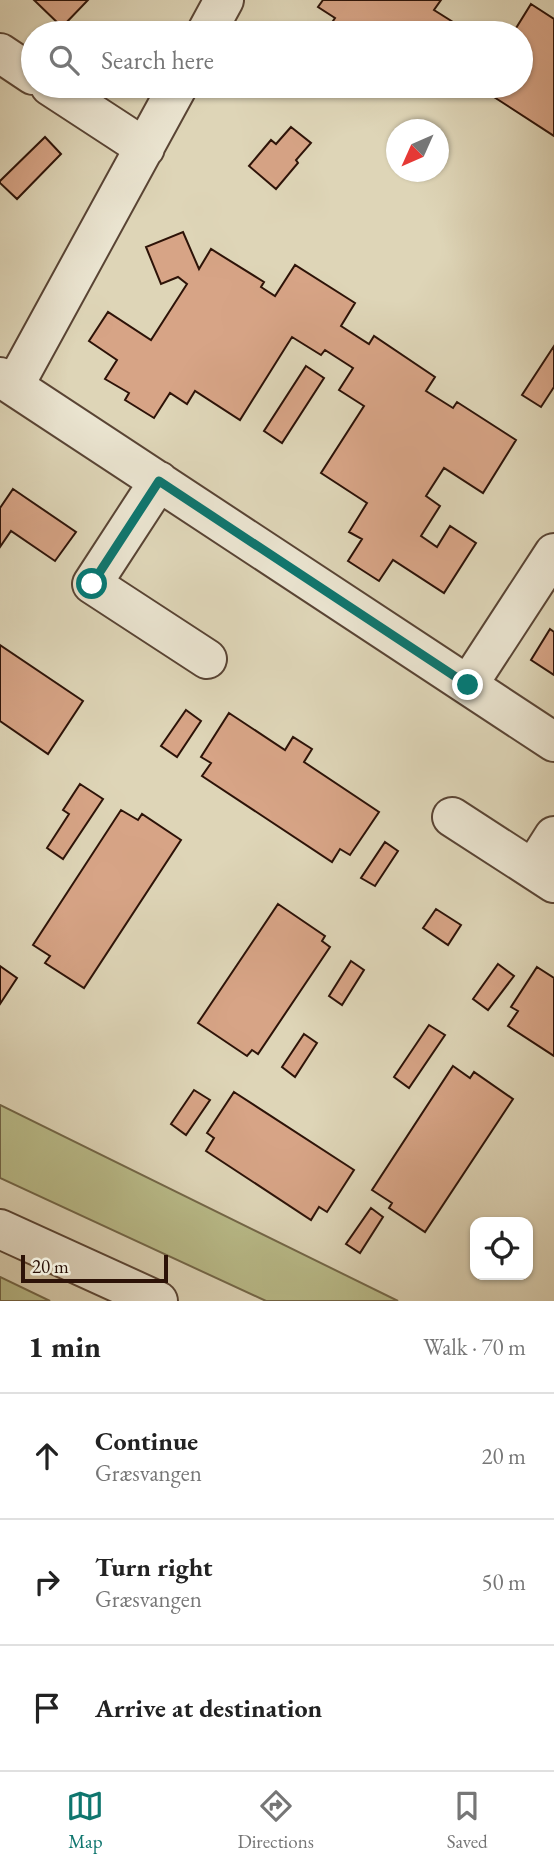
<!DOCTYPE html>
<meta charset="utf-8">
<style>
:root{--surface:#fff;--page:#f6f6f6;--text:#222;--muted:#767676;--line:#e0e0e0;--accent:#0f766e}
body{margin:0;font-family:"EB Garamond",serif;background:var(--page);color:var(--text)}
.controls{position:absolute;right:21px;bottom:21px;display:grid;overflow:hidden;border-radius:14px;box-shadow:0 2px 5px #0004}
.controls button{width:63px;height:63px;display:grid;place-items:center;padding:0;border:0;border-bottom:2px solid var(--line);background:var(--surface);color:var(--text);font:35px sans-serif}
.compass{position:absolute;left:386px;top:119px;width:63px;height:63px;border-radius:50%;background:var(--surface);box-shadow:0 2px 5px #0004;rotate:225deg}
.scale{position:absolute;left:21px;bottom:18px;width:147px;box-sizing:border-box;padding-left:7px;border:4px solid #2d1308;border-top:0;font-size:19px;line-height:24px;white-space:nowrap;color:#2d1308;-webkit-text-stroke:5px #eae4d0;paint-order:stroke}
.stop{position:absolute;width:21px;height:21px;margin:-16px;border:5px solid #0f766e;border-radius:50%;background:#fff}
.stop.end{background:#0f766e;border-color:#fff;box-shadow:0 2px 7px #0008}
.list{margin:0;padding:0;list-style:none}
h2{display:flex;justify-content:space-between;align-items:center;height:91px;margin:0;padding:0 28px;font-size:30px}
h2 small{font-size:23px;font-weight:400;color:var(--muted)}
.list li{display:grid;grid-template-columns:46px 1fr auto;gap:21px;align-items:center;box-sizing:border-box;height:126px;padding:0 28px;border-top:2px solid var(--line)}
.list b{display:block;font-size:26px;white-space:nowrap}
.list p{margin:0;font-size:23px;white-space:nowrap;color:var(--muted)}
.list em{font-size:23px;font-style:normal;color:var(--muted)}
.icon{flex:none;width:38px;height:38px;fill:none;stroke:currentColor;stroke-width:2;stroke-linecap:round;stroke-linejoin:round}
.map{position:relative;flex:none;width:554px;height:1301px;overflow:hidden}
.search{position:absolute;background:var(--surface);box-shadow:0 2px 5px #0004;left:21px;right:21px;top:21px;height:77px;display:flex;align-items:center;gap:18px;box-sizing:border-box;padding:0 24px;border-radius:38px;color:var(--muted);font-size:26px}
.sheet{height:469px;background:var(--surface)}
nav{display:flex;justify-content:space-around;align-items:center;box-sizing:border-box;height:98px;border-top:2px solid var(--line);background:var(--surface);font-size:19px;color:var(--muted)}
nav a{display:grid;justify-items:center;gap:4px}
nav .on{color:var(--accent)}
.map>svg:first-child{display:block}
</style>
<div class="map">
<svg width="554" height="1301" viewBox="0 0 554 1301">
<rect width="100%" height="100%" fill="#ded5b7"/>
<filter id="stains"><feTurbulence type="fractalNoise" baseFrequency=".00286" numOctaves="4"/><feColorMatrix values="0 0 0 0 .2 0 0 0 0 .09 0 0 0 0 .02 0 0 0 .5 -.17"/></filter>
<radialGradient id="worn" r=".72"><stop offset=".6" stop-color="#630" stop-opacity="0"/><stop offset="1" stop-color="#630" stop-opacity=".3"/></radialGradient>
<!-- green -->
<path fill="#b9bb89" stroke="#736748" stroke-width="2" d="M 0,1105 L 398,1301 L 266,1301 L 0,1178 Z
M 0,1277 L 50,1301 L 0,1301 Z"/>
<!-- building -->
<path fill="#d7a486" stroke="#2d1308" stroke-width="2" d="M 34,0 L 88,0 L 62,27 Z
M 323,0 L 441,0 L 434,10 L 453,22 L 446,33 L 325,33 L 335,18 L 318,7 Z
M 531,4 L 554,19 L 554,136 L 477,86 L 521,86 L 521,33 L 513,33 Z
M 291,127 L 311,143 L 296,160 L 298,163 L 276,189 L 249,166 L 271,140 L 276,144 Z
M 45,137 L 61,154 L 17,199 L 0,183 L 0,181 Z
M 183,232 L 199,269 L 211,249 L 264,282 L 261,287 L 275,296 L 295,265 L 355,303 L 341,326 L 369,344 L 374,336 L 435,377 L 426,391 L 453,408 L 457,402 L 516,440 L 483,493 L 444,468 L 426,496 L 440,506 L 421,536 L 437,547 L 450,526 L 476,543 L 444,593 L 393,560 L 379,581 L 348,561 L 362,539 L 349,532 L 367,503 L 321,473 L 364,406 L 339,390 L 353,368 L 325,350 L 321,355 L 292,337 L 240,420 L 195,391 L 187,404 L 170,393 L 154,418 L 125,400 L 129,393 L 105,379 L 117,360 L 89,341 L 108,312 L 151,340 L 187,284 L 178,277 L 161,284 L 146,247 Z
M 554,346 L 554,387 L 541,407 L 522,395 Z
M 306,366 L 324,378 L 282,443 L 264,431 Z
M 13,489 L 76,532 L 55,561 L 11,531 L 0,547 L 0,508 Z
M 550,629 L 554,632 L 554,675 L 531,660 Z
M 0,645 L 83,701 L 48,754 L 0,721 Z
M 186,710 L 201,721 L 177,757 L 161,746 Z
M 229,713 L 285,750 L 293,737 L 312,749 L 304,762 L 379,812 L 350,855 L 340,849 L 332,862 L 202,776 L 211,763 L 201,757 Z
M 80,784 L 103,799 L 63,859 L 47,848 L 69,814 L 63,810 Z
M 121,810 L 138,820 L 142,814 L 181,840 L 84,988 L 45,963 L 50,956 L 33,945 Z
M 385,842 L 398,851 L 375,886 L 361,878 Z
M 278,904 L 325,936 L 322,941 L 330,947 L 258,1054 L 252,1050 L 247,1056 L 198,1023 Z
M 436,909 L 461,925 L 448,945 L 423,928 Z
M 351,961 L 364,970 L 342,1005 L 329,996 Z
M 498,964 L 514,976 L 488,1010 L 473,999 Z
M 0,966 L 17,978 L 0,1004 Z
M 537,967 L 554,978 L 554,1056 L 508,1026 L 518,1011 L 511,1007 Z
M 429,1025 L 445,1035 L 409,1088 L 394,1077 Z
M 304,1034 L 317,1043 L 295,1077 L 282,1067 Z
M 453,1066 L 470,1078 L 474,1072 L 513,1099 L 425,1232 L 389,1208 L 392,1203 L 372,1190 Z
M 194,1090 L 210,1100 L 186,1135 L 171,1124 Z
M 234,1092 L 354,1170 L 327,1212 L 319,1207 L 311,1220 L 206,1151 L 214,1138 L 207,1133 Z
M 371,1208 L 383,1217 L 360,1253 L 346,1244 Z"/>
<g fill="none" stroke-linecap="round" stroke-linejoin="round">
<!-- minor casing -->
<g stroke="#594434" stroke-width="42">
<path id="minor" d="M 206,33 L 224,0
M 0,53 L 33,75
M 50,86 L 145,148
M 0,377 L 554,742
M 14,386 L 178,86
M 159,481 L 92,584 L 207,659
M 468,685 L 554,553
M 452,817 L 554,883
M 533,869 L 554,836"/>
</g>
<!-- tertiary casing -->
<g stroke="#594434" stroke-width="42">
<path id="tertiary" d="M 0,1229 L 158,1301"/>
</g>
<!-- minor -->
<use href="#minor" stroke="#eae4d0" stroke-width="38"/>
<!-- tertiary -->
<use href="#tertiary" stroke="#eae4d0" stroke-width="38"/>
</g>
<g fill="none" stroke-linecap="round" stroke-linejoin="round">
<!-- route -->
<path stroke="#0f766e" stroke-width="9" d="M 92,584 L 159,481 L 468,685"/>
</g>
<rect width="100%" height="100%" filter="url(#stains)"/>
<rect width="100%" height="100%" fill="url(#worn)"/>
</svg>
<div class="controls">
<button><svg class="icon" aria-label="locate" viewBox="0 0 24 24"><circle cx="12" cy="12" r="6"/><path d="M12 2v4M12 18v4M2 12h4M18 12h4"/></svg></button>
</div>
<svg class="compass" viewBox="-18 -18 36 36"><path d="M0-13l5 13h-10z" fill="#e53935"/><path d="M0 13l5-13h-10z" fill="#767676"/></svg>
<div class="scale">20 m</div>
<div class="stop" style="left:92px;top:584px"></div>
<div class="stop end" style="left:468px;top:685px"></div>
<div class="search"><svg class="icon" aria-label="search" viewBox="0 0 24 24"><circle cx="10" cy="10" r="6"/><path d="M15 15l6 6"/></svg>Search here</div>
</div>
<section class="sheet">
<h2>1 min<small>Walk · 70 m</small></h2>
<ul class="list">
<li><svg class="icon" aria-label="ahead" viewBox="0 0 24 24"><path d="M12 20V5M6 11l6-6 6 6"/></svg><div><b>Continue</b><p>Græsvangen</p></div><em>20 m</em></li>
<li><svg class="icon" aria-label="right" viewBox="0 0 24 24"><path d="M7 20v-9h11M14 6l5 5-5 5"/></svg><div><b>Turn right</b><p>Græsvangen</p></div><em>50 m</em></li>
<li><svg class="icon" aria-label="arrive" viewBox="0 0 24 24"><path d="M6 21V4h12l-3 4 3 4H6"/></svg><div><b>Arrive at destination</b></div></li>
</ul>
</section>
<nav>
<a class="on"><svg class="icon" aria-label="map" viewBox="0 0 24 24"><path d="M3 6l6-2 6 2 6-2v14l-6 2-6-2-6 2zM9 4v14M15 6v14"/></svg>Map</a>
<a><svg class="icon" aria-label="directions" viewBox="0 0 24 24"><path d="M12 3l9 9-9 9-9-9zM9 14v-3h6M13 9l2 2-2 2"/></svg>Directions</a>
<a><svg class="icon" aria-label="saved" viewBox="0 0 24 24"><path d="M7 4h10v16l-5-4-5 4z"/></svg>Saved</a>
</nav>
